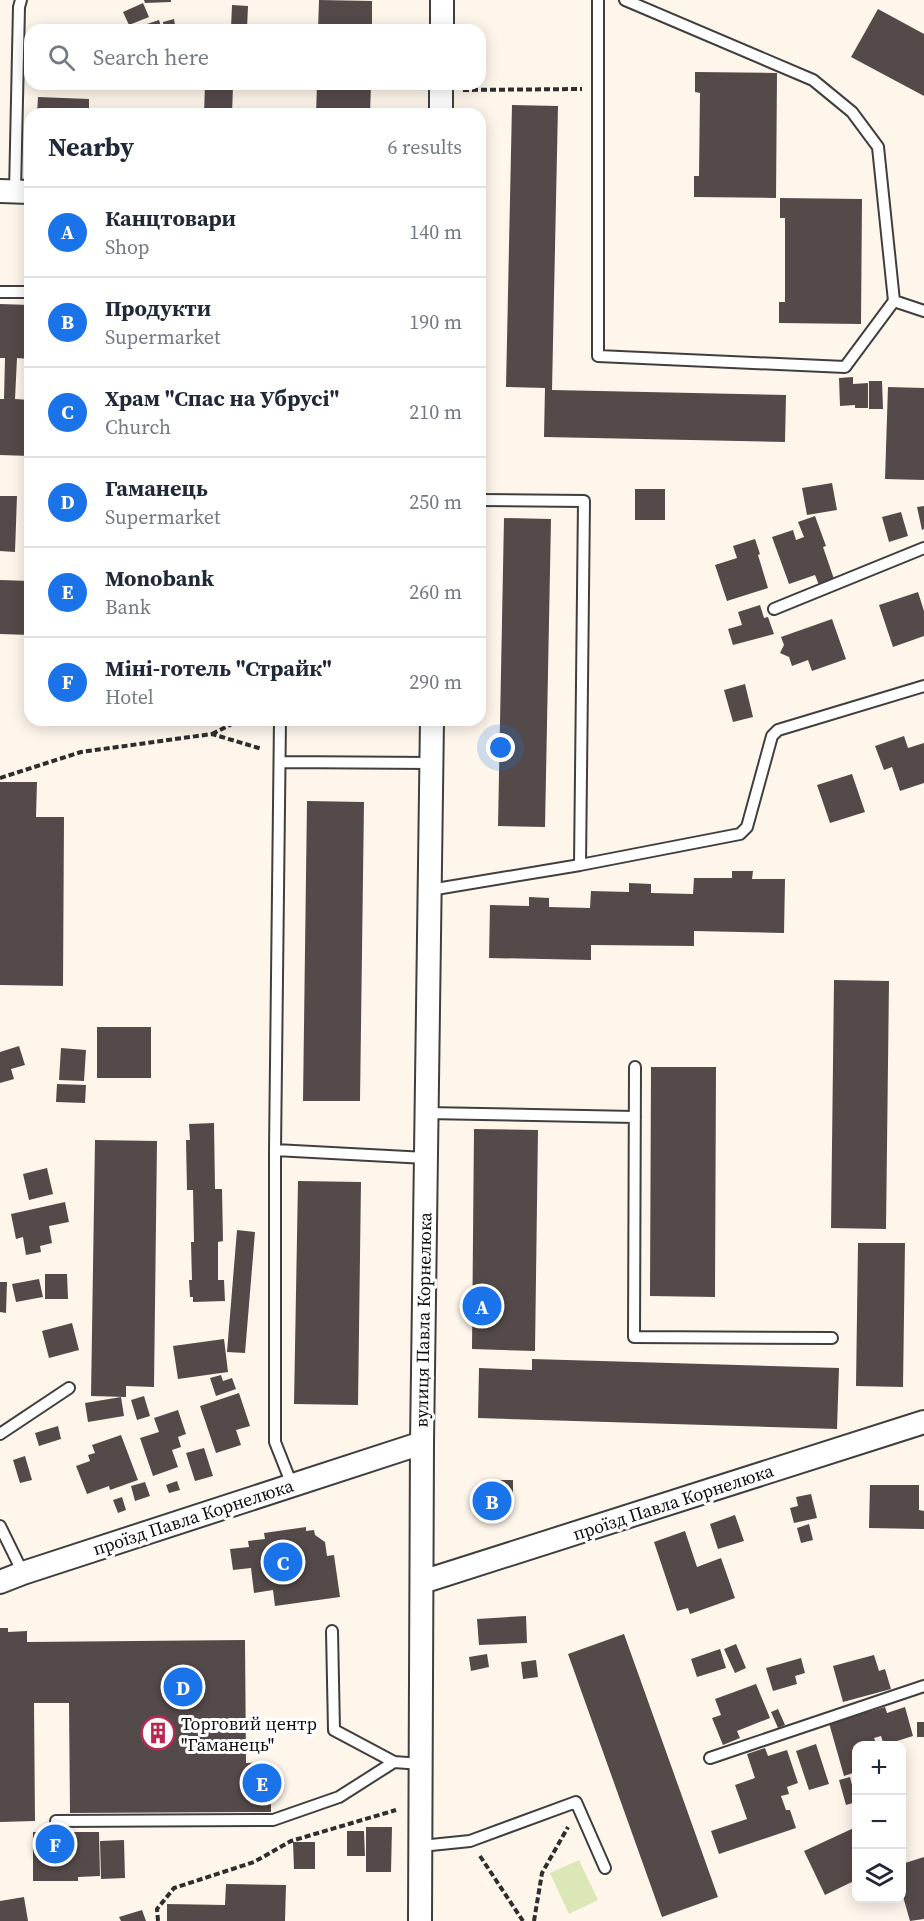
<!DOCTYPE html>
<meta charset="utf-8">
<style>
:root{--surface:#fff;--page:#f2f2f3;--text:#1f2937;--muted:#747a83;--line:#e0e1e3;--accent:#1a73e8}
body{margin:0;font-family:"Source Serif 4",serif;background:var(--page);color:var(--text)}
.controls{position:absolute;right:18px;bottom:18px;display:grid;overflow:hidden;border-radius:12px;box-shadow:0 3px 15px #0003}
.controls button{width:54px;height:54px;display:grid;place-items:center;padding:0;border:0;border-bottom:2px solid var(--line);background:var(--surface);color:var(--text);font:30px sans-serif}
.you{position:absolute;left:501px;top:748px;width:21px;height:21px;margin:-15px;border:4px solid #fff;border-radius:50%;background:#1a73e8;box-shadow:0 0 0 9px #1a73e833}
.badge{display:grid;place-items:center;width:39px;height:39px;border-radius:50%;background:var(--accent);color:#fff;font-size:20px;font-weight:700}
.pin{position:absolute;translate:-50% -50%;border:3px solid #fff;box-shadow:0 2px 6px #0006}
.list{margin:0;padding:0;list-style:none}
h2{display:flex;justify-content:space-between;align-items:center;height:78px;margin:0;padding:0 24px;font-size:26px}
h2 small{font-size:20px;font-weight:400;color:var(--muted)}
.list li{display:grid;grid-template-columns:39px 1fr auto;gap:18px;align-items:center;box-sizing:border-box;height:90px;padding:0 24px;border-top:2px solid var(--line)}
.list b{display:block;font-size:22px;white-space:nowrap}
.list p{margin:0;font-size:20px;white-space:nowrap;color:var(--muted)}
.list em{font-size:20px;font-style:normal;color:var(--muted)}
.icon{flex:none;width:33px;height:33px;fill:none;stroke:currentColor;stroke-width:2;stroke-linecap:round;stroke-linejoin:round}
.map{position:relative;flex:none;width:924px;height:1921px;overflow:hidden}
.search{position:absolute;background:var(--surface);box-shadow:0 3px 15px #0003;left:24px;top:24px;width:462px;height:66px;display:flex;align-items:center;gap:15px;box-sizing:border-box;padding:0 21px;border-radius:18px;color:var(--muted);font-size:22px}
.panel{position:absolute;background:var(--surface);box-shadow:0 3px 15px #0003;left:24px;top:108px;width:462px;height:618px;border-radius:18px}
.map>svg:first-child{display:block}
</style>
<div class="map">
<svg width="924" height="1921" viewBox="0 0 924 1921">
<rect width="100%" height="100%" fill="#fef6eb"/>
<!-- green -->
<path fill="#dbe7b7" d="M 579,1860 L 598,1900 L 569,1914 L 550,1873 Z"/>
<!-- building -->
<path fill="#544a49" d="M 144,0 L 171,0 L 171,2 L 145,3 Z
M 319,0 L 372,1 L 372,30 L 318,30 Z
M 143,3 L 149,17 L 129,25 L 123,12 Z
M 232,5 L 248,6 L 247,29 L 231,28 Z
M 878,9 L 924,34 L 924,96 L 851,57 Z
M 174,19 L 176,30 L 164,30 L 163,22 Z
M 159,20 L 162,30 L 148,30 L 147,24 Z
M 695,72 L 777,73 L 776,198 L 694,197 L 694,176 L 699,176 L 700,93 L 695,92 Z
M 317,84 L 371,84 L 370,114 L 316,114 Z
M 205,85 L 233,86 L 232,114 L 204,114 Z
M 38,97 L 89,99 L 89,114 L 37,114 Z
M 512,105 L 558,106 L 552,390 L 786,395 L 785,442 L 544,437 L 545,388 L 506,387 Z
M 780,198 L 862,199 L 861,324 L 779,323 L 779,302 L 785,302 L 785,218 L 780,218 Z
M 0,304 L 30,305 L 30,359 L 17,358 L 15,399 L 30,400 L 30,456 L 0,455 L 0,399 L 4,399 L 5,358 L 0,358 Z
M 853,377 L 853,384 L 868,383 L 868,408 L 855,408 L 855,405 L 840,406 L 839,378 Z
M 869,381 L 882,381 L 883,409 L 869,409 Z
M 888,387 L 924,388 L 924,480 L 885,479 Z
M 832,483 L 837,510 L 807,515 L 802,488 Z
M 635,489 L 665,489 L 665,520 L 635,520 Z
M 0,496 L 17,496 L 15,552 L 0,551 Z
M 924,506 L 924,529 L 922,530 L 917,507 Z
M 901,512 L 908,536 L 889,542 L 882,517 Z
M 815,516 L 826,546 L 823,547 L 834,579 L 819,585 L 815,575 L 789,584 L 772,537 L 793,530 L 796,540 L 804,537 L 798,522 Z
M 504,518 L 551,519 L 545,827 L 498,826 Z
M 755,539 L 760,554 L 758,555 L 768,588 L 727,601 L 715,565 L 737,558 L 733,546 Z
M 0,580 L 30,581 L 30,635 L 0,634 Z
M 918,592 L 924,611 L 924,636 L 893,647 L 879,605 Z
M 760,605 L 764,618 L 768,617 L 774,634 L 733,645 L 728,629 L 742,625 L 738,612 Z
M 832,619 L 846,659 L 812,671 L 808,660 L 792,666 L 789,657 L 780,653 L 784,645 L 781,637 Z
M 745,684 L 753,717 L 733,722 L 724,690 Z
M 904,736 L 908,748 L 924,743 L 924,783 L 900,791 L 892,767 L 884,770 L 875,746 Z
M 852,774 L 865,812 L 830,823 L 817,785 Z
M 0,782 L 37,782 L 36,817 L 64,817 L 63,986 L 0,985 Z
M 307,801 L 364,802 L 360,1101 L 303,1101 Z
M 732,871 L 753,871 L 752,879 L 785,879 L 784,933 L 694,931 L 694,946 L 591,945 L 591,960 L 489,958 L 490,905 L 529,906 L 529,897 L 549,898 L 549,907 L 590,908 L 591,891 L 629,892 L 629,883 L 651,884 L 651,893 L 693,894 L 694,878 L 732,878 Z
M 834,980 L 889,981 L 886,1229 L 831,1228 Z
M 97,1027 L 151,1027 L 151,1078 L 97,1078 Z
M 19,1046 L 25,1065 L 11,1069 L 14,1079 L 0,1083 L 0,1052 Z
M 61,1048 L 86,1050 L 84,1081 L 59,1080 Z
M 651,1067 L 716,1067 L 715,1297 L 650,1296 Z
M 57,1084 L 86,1085 L 85,1103 L 56,1102 Z
M 214,1123 L 215,1189 L 222,1189 L 223,1241 L 218,1242 L 218,1280 L 224,1280 L 225,1301 L 193,1302 L 193,1297 L 190,1297 L 189,1280 L 192,1280 L 191,1242 L 194,1242 L 193,1190 L 187,1190 L 186,1140 L 190,1140 L 189,1124 Z
M 474,1129 L 538,1130 L 535,1351 L 472,1349 Z
M 95,1140 L 157,1141 L 154,1387 L 126,1386 L 126,1397 L 91,1396 Z
M 47,1168 L 53,1194 L 29,1200 L 23,1174 Z
M 298,1181 L 361,1182 L 358,1405 L 294,1404 Z
M 65,1202 L 69,1222 L 49,1226 L 52,1243 L 40,1246 L 41,1252 L 26,1255 L 23,1237 L 16,1239 L 11,1214 Z
M 237,1230 L 255,1232 L 245,1353 L 227,1352 Z
M 858,1243 L 905,1243 L 903,1387 L 856,1386 Z
M 45,1274 L 67,1274 L 68,1299 L 45,1299 Z
M 39,1279 L 43,1297 L 16,1302 L 12,1284 Z
M 0,1282 L 7,1282 L 6,1313 L 0,1312 Z
M 72,1323 L 79,1350 L 49,1358 L 42,1331 Z
M 224,1339 L 228,1372 L 178,1379 L 173,1346 Z
M 532,1359 L 839,1368 L 837,1429 L 478,1418 L 479,1368 L 532,1370 Z
M 221,1375 L 223,1381 L 232,1378 L 236,1389 L 216,1396 L 210,1378 Z
M 239,1393 L 250,1426 L 236,1430 L 241,1445 L 216,1453 L 200,1406 Z
M 144,1396 L 150,1416 L 137,1420 L 131,1400 Z
M 121,1397 L 124,1416 L 88,1422 L 85,1403 Z
M 178,1410 L 186,1434 L 178,1437 L 181,1447 L 172,1450 L 178,1467 L 153,1476 L 140,1438 L 159,1432 L 154,1418 Z
M 58,1426 L 61,1439 L 39,1446 L 35,1433 Z
M 121,1435 L 138,1480 L 110,1490 L 109,1486 L 87,1494 L 76,1466 L 90,1461 L 88,1455 L 95,1453 L 92,1445 Z
M 204,1448 L 213,1476 L 195,1481 L 186,1453 Z
M 25,1456 L 32,1480 L 20,1483 L 13,1460 Z
M 498,1480 L 513,1480 L 513,1493 L 506,1493 L 505,1514 L 486,1514 L 490,1492 L 486,1488 Z
M 177,1481 L 180,1490 L 169,1493 L 166,1485 Z
M 145,1482 L 150,1496 L 135,1501 L 131,1486 Z
M 870,1485 L 919,1485 L 919,1510 L 924,1511 L 924,1529 L 869,1528 Z
M 811,1494 L 817,1518 L 794,1523 L 790,1508 L 798,1506 L 796,1497 Z
M 122,1497 L 126,1510 L 118,1513 L 113,1500 Z
M 735,1515 L 744,1541 L 718,1549 L 710,1524 Z
M 809,1524 L 813,1540 L 801,1543 L 797,1528 Z
M 306,1527 L 306,1531 L 314,1530 L 315,1535 L 325,1542 L 327,1556 L 334,1555 L 340,1597 L 275,1606 L 273,1590 L 254,1593 L 251,1568 L 233,1570 L 230,1549 L 249,1547 L 248,1541 L 265,1539 L 264,1533 Z
M 685,1531 L 697,1567 L 721,1558 L 735,1598 L 690,1614 L 688,1608 L 677,1611 L 654,1542 Z
M 526,1616 L 527,1643 L 479,1645 L 477,1619 Z
M 0,1628 L 8,1628 L 8,1632 L 27,1631 L 27,1642 L 245,1640 L 246,1763 L 271,1762 L 271,1812 L 70,1813 L 69,1703 L 34,1703 L 35,1821 L 0,1822 Z
M 624,1634 L 718,1897 L 662,1917 L 568,1654 Z
M 736,1644 L 746,1668 L 735,1673 L 724,1649 Z
M 720,1649 L 726,1668 L 697,1677 L 691,1659 Z
M 487,1654 L 489,1667 L 471,1671 L 469,1657 Z
M 874,1655 L 879,1671 L 885,1669 L 891,1689 L 843,1702 L 833,1666 Z
M 801,1658 L 805,1673 L 795,1676 L 797,1684 L 773,1691 L 766,1668 Z
M 536,1660 L 538,1677 L 523,1679 L 521,1662 Z
M 756,1684 L 770,1718 L 737,1731 L 740,1738 L 723,1745 L 712,1718 L 721,1715 L 715,1699 Z
M 885,1707 L 887,1713 L 905,1707 L 913,1736 L 884,1745 L 881,1736 L 874,1738 L 877,1746 L 856,1746 L 856,1772 L 844,1776 L 829,1723 Z
M 778,1709 L 785,1725 L 778,1728 L 771,1712 Z
M 917,1722 L 924,1722 L 924,1737 L 917,1737 Z
M 816,1744 L 829,1784 L 809,1790 L 796,1751 Z
M 765,1748 L 768,1756 L 787,1750 L 798,1783 L 787,1787 L 789,1794 L 781,1796 L 786,1810 L 790,1810 L 796,1828 L 719,1854 L 711,1831 L 747,1819 L 735,1785 L 755,1778 L 747,1754 Z
M 850,1777 L 852,1785 L 856,1783 L 856,1802 L 846,1805 L 839,1780 Z
M 366,1827 L 392,1827 L 391,1872 L 366,1872 Z
M 856,1827 L 856,1880 L 825,1895 L 804,1851 Z
M 347,1831 L 364,1831 L 365,1856 L 347,1856 Z
M 33,1832 L 99,1832 L 100,1876 L 78,1877 L 78,1881 L 33,1881 Z
M 124,1840 L 125,1878 L 101,1879 L 100,1841 Z
M 293,1842 L 315,1842 L 315,1869 L 294,1869 Z
M 924,1857 L 924,1919 L 910,1921 L 902,1893 L 902,1864 Z
M 226,1884 L 286,1885 L 285,1921 L 167,1921 L 167,1904 L 225,1905 Z
M 24,1897 L 28,1921 L 0,1921 L 0,1901 Z
M 142,1910 L 146,1921 L 121,1921 L 119,1917 Z"/>
<g fill="none" stroke-linecap="round" stroke-linejoin="round">
<!-- lane casing -->
<g stroke="#3f3f3f" stroke-width="14">
<path id="lane" d="M 598,0 L 598,356 L 845,367 L 894,301
M 625,0 L 813,80 L 852,112 L 878,147 L 894,301 L 924,311
M 15,192 L 19,7 L 21,0
M 0,292 L 30,292
M 480,500 L 584,501 L 580,865
M 774,609 L 924,548
M 280,720 L 275,1150 L 426,1158
M 280,762 L 432,763
M 430,890 L 580,865 L 740,834 L 747,827 L 772,736 L 778,730 L 924,686
M 635,1067 L 634,1337 L 832,1338
M 426,1113 L 635,1117
M 275,1150 L 275,1442 L 292,1485
M 0,1434 L 69,1388
M 0,1526 L 23,1573
M 332,1631 L 334,1730 L 394,1762 L 421,1764
M 710,1758 L 924,1686
M 56,1821 L 273,1820 L 339,1797 L 394,1762
M 421,1846 L 470,1841 L 576,1802 L 605,1868"/>
</g>
<!-- street casing -->
<g stroke="#3f3f3f" stroke-width="26">
<path id="street" d="M 442,30 L 442,0
M 441,114 L 441,84
M 0,191 L 30,192
M 0,1582 L 23,1573 L 422,1443
M 422,1582 L 924,1422
M 420,1921 L 422,1443 L 432,720"/>
</g>
<!-- path -->
<path stroke="#2e2e2e" stroke-width="4" stroke-dasharray="6 3" stroke-linecap="butt" d="M 463,90 L 582,89
M 212,734 L 240,720
M 0,778 L 81,752 L 212,734 L 262,749
M 480,1856 L 523,1921
M 158,1921 L 157,1909 L 174,1888 L 254,1862 L 291,1841 L 396,1810
M 534,1921 L 542,1873 L 568,1827"/>
<!-- lane -->
<use href="#lane" stroke="#fff" stroke-width="10"/>
<!-- street -->
<use href="#street" stroke="#fff" stroke-width="22"/>
</g>
<!-- icons -->
<defs>
<g id="building-ring" transform="scale(1.725)"><circle r="9.5" fill="#fff" stroke="#b52a51" stroke-width="1.5"/><path d="M-4-6H4V6H1V3H-1V6H-4ZM-2.5-4.3h1.7v1.8h-1.7ZM.8-4.3h1.7v1.8H.8ZM-2.5-1h1.7V.8h-1.7ZM.8-1h1.7V.8H.8Z" fill="#b52a51"/></g>
</defs>
<g fill-rule="evenodd">
<use href="#building-ring" x="158" y="1733"/>
</g>
<g text-anchor="middle" dominant-baseline="central" stroke-width="6" stroke-linejoin="round" paint-order="stroke">
<!-- street labels -->
<g font-size="18" fill="#0c0c0c" stroke="#fff">
<text transform="translate(423 1320) rotate(-89)">вулиця Павла Корнелюка</text>
<text transform="translate(673 1502) rotate(-18)">проїзд Павла Корнелюка</text>
<text transform="translate(193 1517) rotate(-18)">проїзд Павла Корнелюка</text>
</g>
<!-- poi labels -->
<g font-size="18" fill="#0c0c0c" stroke="#fff" text-anchor="start">
<text x="181" y="1723">Торговий центр<tspan x="181" dy="21">"Гаманець"</tspan></text>
</g>
</g>
</svg>
<div class="controls">
<button>+</button>
<button>−</button>
<button><svg class="icon" aria-label="layers" viewBox="0 0 24 24"><path d="M12 4l9 5-9 5-9-5zM3 14l9 5 9-5"/></svg></button>
</div>
<div class="you"></div>
<div class="pin badge" style="left:482px;top:1306px">A</div>
<div class="pin badge" style="left:492px;top:1501px">B</div>
<div class="pin badge" style="left:283px;top:1562px">C</div>
<div class="pin badge" style="left:183px;top:1687px">D</div>
<div class="pin badge" style="left:262px;top:1783px">E</div>
<div class="pin badge" style="left:55px;top:1844px">F</div>
<div class="search"><svg class="icon" aria-label="search" viewBox="0 0 24 24"><circle cx="10" cy="10" r="6"/><path d="M15 15l6 6"/></svg>Search here</div>
<section class="panel">
<h2>Nearby<small>6 results</small></h2>
<ul class="list">
<li><span class="badge">A</span><div><b>Канцтовари</b><p>Shop</p></div><em>140 m</em></li>
<li><span class="badge">B</span><div><b>Продукти</b><p>Supermarket</p></div><em>190 m</em></li>
<li><span class="badge">C</span><div><b>Храм &quot;Спас на Убрусі&quot;</b><p>Church</p></div><em>210 m</em></li>
<li><span class="badge">D</span><div><b>Гаманець</b><p>Supermarket</p></div><em>250 m</em></li>
<li><span class="badge">E</span><div><b>Monobank</b><p>Bank</p></div><em>260 m</em></li>
<li><span class="badge">F</span><div><b>Міні-готель &quot;Страйк&quot;</b><p>Hotel</p></div><em>290 m</em></li>
</ul>
</section>
</div>
